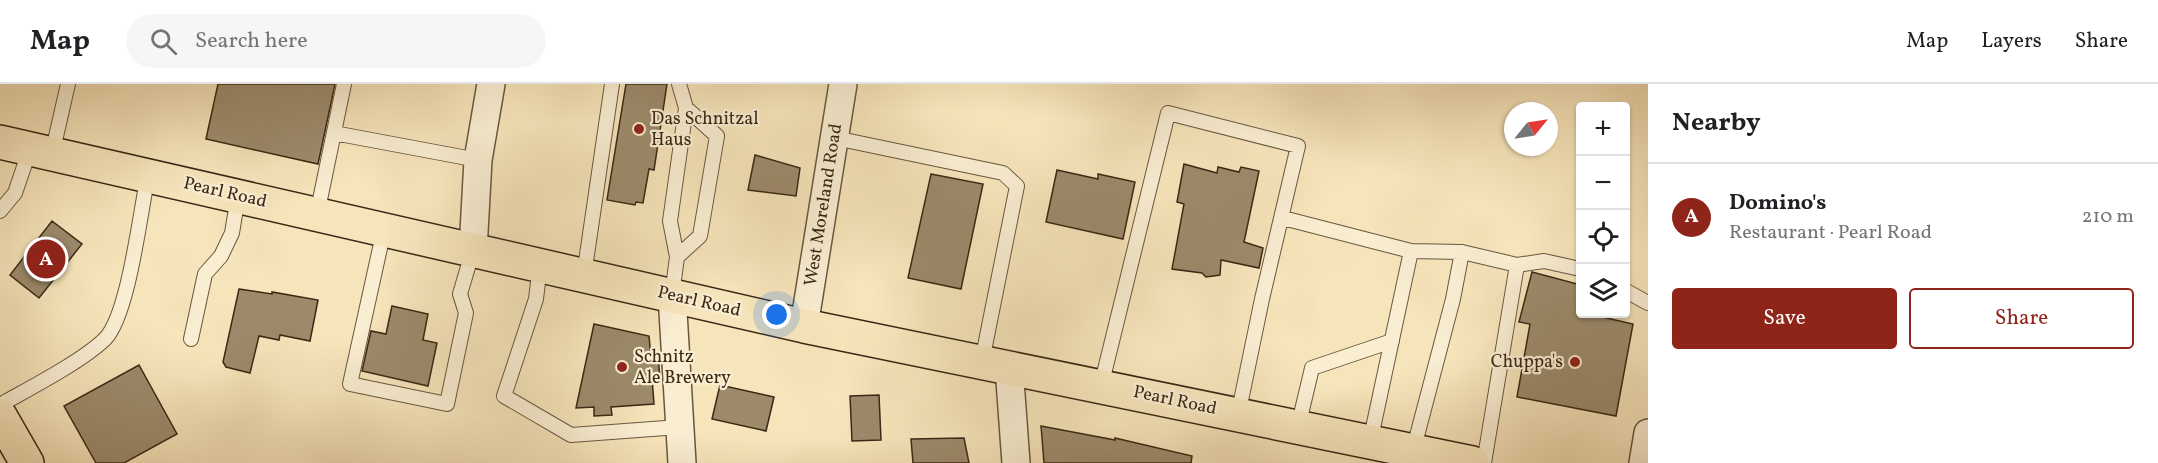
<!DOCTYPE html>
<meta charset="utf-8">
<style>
:root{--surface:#fff;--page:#f6f6f6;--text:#202124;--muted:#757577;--line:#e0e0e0;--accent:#8f2418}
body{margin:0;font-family:Vollkorn,serif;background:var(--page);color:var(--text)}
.controls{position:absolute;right:18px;top:18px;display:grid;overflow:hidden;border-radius:6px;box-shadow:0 2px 4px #0004}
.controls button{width:54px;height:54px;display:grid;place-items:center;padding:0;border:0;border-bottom:2px solid var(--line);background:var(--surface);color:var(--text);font:30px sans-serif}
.compass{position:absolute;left:1504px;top:18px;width:54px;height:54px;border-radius:50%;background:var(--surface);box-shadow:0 2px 4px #0004;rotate:60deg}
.you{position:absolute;left:777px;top:231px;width:21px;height:21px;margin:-15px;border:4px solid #fff;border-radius:50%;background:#1a73e8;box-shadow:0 0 0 9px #1a73e833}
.badge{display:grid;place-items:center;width:39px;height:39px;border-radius:50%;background:var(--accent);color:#fff;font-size:20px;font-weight:700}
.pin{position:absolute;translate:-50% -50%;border:3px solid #fff;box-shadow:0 2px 6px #0006}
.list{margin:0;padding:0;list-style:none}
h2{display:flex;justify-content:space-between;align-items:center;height:78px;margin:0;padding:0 24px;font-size:26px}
h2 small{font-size:20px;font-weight:400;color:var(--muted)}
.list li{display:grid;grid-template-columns:39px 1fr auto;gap:18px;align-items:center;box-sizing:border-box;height:108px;padding:0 24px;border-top:2px solid var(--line)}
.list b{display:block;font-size:22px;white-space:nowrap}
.list p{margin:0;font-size:20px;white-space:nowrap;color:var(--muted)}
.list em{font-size:20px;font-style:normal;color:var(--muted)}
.actions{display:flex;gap:12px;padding:18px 24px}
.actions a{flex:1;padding:14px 0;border:2px solid var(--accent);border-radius:6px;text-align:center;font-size:21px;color:var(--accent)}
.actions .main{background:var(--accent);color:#fff}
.icon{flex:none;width:33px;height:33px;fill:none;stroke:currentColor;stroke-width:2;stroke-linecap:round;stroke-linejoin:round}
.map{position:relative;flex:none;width:1648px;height:379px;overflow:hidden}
header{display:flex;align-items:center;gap:36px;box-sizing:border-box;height:84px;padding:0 30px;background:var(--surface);border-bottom:2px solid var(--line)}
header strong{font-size:28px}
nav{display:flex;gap:33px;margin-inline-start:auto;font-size:21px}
.search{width:420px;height:54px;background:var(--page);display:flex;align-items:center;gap:15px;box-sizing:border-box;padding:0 21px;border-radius:33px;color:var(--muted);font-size:22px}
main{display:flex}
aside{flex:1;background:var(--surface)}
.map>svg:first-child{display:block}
</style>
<header>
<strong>Map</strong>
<div class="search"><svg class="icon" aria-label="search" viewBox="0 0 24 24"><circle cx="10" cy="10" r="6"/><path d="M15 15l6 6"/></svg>Search here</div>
<nav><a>Map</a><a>Layers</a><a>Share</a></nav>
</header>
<main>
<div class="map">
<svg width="1648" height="379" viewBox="0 0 1648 379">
<rect width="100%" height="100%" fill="#f6e4ba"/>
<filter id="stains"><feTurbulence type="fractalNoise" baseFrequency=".00333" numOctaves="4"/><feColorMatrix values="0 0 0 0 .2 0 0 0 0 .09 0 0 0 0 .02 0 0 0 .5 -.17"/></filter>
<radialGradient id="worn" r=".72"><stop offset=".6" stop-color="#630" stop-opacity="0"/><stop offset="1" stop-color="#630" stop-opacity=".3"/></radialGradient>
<!-- building -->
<path fill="#9c8a6b" stroke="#3a2815" stroke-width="1.5" d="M 218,0 L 335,0 L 318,80 L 206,55 Z
M 626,0 L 667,0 L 654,86 L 649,85 L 643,119 L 636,118 L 635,121 L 607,116 Z
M 755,71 L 800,84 L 796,112 L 748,106 Z
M 1184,80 L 1217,89 L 1218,83 L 1239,88 L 1241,83 L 1259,87 L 1244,158 L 1263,164 L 1259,184 L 1221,176 L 1220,191 L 1206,193 L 1202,189 L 1172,185 L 1184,120 L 1177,118 Z
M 1057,86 L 1098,95 L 1098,90 L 1135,98 L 1123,155 L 1046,138 Z
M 931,90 L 983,100 L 961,205 L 908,194 Z
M 52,137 L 82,160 L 39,214 L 10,191 Z
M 1532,188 L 1581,201 L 1581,230 L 1603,230 L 1602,233 L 1633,240 L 1616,332 L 1517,313 L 1530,240 L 1519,238 Z
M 239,205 L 272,210 L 272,208 L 318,216 L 310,257 L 280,251 L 279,256 L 259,252 L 250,289 L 226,283 L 223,278 Z
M 392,222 L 428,230 L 423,256 L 437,259 L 428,302 L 362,287 L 371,247 L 386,250 Z
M 594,240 L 649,252 L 651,273 L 658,272 L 660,294 L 652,294 L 654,320 L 611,323 L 612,331 L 594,332 L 594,323 L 576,324 Z
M 139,281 L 177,350 L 124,379 L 96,379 L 64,322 Z
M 720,301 L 774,313 L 766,347 L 712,335 Z
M 879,311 L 881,356 L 852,357 L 850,312 Z
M 1041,342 L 1115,356 L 1115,354 L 1192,372 L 1191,379 L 1044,379 Z
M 964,354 L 969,379 L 913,379 L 911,355 Z"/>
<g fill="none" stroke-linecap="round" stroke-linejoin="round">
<!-- service casing -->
<g stroke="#69573e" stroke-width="16">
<path id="service" d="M 334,49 L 478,76
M 835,54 L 1003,89 L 1017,102 L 982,277
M 52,70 L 68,0
M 0,127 L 15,109 L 30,65
M 317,130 L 344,0
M 1283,134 L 1411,167 L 1462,168 L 1517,181 L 1544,177 L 1580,185
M 384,146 L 350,300 L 447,320 L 466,229 L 460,210 L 473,166
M 677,173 L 700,152 L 717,52 L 686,24
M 540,181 L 536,215 L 504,312 L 571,351 L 679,343
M 584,191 L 612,0
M 1626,207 L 1648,219
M 672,211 L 677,173 L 670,137 L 686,24 L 679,0
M 191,255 L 205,190 L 221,172 L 232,149 L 238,112
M 1101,302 L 1168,29 L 1298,62 L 1262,215 L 1238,331
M 0,321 C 30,304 81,278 105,255 C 129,230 140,128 148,92
M 1298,343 L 1312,284 L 1392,257
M 1370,358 L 1411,167
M 1413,367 L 1453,215 L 1462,168
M 1484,379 L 1517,181"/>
</g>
<!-- minor casing -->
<g stroke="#69573e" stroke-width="30">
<path id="minor" d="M 473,166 L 478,76 L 491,0
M 672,211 L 682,379
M 804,242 L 843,0
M 1009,283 L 1016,379
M 1643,379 L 1648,349"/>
</g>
<!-- primary casing -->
<g stroke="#3a2815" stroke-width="36">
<path id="primary" d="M 0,58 L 804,242 L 1472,379
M 0,332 L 27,379"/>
</g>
<!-- service -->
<use href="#service" stroke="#f9edd2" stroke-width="14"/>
<!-- minor -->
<use href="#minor" stroke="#f9edd2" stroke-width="27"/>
<!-- primary -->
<use href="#primary" stroke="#f6e4ba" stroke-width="33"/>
</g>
<!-- markers -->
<g fill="#8f2418" stroke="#f9edd2" stroke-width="2">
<circle cx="639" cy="45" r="6"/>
<circle cx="1575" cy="278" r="6"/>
<circle cx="622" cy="283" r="6"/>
</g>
<g text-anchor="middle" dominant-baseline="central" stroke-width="4.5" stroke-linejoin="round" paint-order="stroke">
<!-- poi labels -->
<g font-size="18" fill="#3a2815" stroke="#f9edd2" text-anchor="start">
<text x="651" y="35">Das Schnitzal<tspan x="651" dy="21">Haus</tspan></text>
<text x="634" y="273">Schnitz<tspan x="634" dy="21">Ale Brewery</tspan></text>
<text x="1563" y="278" text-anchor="end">Chuppa's</text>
</g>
<!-- street labels -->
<g font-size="18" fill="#3a2815" stroke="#f9edd2">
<text transform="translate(225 109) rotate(13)">Pearl Road</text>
<text transform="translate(824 121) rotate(-81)">West Moreland Road</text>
<text transform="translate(699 218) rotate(13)">Pearl Road</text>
<text transform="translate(1175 317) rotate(12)">Pearl Road</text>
</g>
</g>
<rect width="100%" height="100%" filter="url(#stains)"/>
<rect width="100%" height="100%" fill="url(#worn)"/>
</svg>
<div class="controls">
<button>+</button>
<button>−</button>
<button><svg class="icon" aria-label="locate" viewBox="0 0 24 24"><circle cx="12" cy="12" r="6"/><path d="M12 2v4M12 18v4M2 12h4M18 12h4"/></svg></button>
<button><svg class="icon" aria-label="layers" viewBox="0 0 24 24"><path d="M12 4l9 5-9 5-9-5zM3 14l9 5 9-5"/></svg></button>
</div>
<svg class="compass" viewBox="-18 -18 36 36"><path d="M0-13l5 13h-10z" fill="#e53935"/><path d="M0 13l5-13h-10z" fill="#757577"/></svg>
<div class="you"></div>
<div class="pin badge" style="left:46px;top:175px">A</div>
</div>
<aside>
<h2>Nearby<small></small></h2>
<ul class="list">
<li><span class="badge">A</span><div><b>Domino's</b><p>Restaurant · Pearl Road</p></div><em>210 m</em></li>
</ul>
<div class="actions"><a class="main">Save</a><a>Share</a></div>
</aside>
</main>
